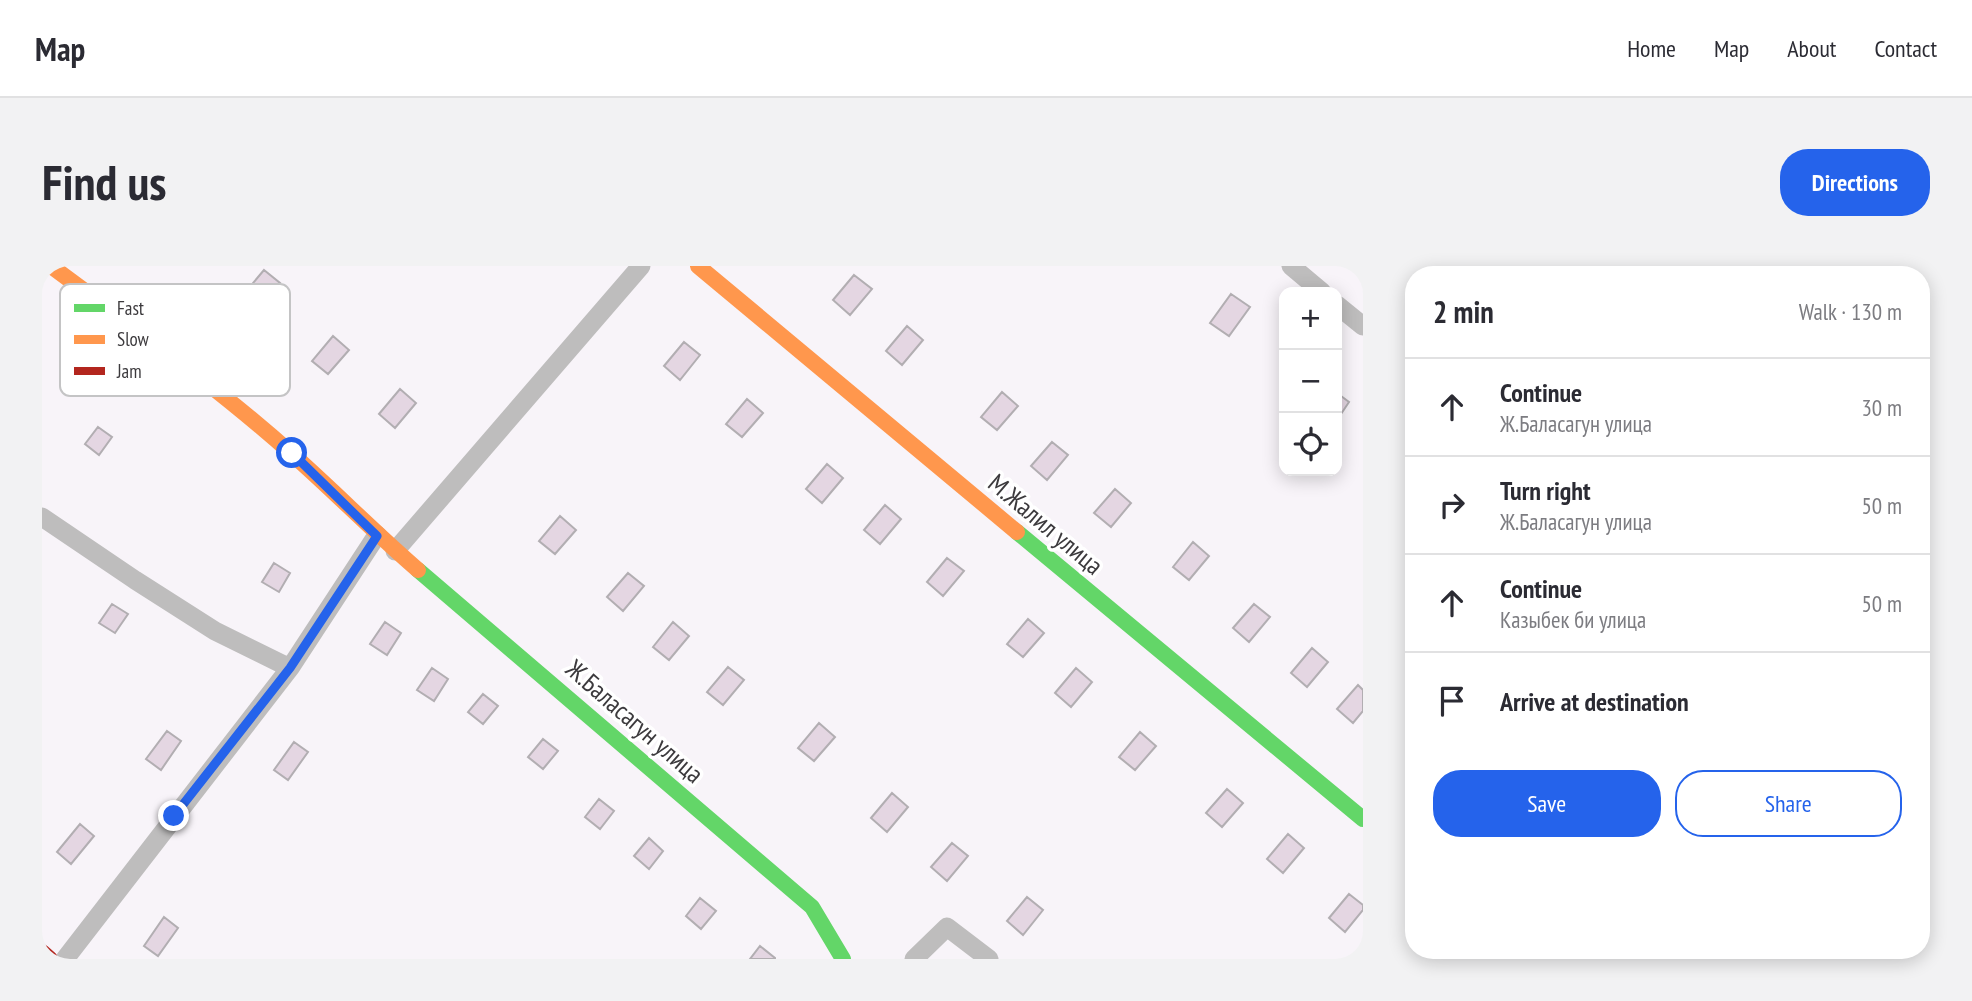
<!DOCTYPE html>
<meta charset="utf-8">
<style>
:root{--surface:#fff;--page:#f2f2f3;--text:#2b2b33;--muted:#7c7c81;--line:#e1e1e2;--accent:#2563eb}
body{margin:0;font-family:"PT Sans Narrow",sans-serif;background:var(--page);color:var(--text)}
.controls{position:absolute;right:21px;top:21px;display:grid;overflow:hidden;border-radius:14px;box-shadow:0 4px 18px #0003}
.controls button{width:63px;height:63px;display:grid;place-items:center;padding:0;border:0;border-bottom:2px solid var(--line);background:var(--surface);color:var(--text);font:35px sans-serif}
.stop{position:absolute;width:21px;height:21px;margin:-16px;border:5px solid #2563eb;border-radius:50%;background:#fff}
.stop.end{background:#2563eb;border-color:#fff;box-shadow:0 2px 7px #0008}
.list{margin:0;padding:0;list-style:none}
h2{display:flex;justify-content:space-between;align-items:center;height:91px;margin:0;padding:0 28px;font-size:30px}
h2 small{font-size:23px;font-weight:400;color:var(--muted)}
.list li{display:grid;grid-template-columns:46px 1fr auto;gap:21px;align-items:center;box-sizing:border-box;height:98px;padding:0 28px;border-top:2px solid var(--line)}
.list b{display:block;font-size:26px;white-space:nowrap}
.list p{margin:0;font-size:23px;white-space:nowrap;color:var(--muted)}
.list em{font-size:23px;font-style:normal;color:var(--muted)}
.actions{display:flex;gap:14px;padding:21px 28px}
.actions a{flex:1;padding:16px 0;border:2px solid var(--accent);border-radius:28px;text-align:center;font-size:24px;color:var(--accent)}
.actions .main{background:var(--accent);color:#fff}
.icon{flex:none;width:38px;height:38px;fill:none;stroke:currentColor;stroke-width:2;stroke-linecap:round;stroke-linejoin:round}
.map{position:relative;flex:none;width:1321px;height:693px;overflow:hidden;border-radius:28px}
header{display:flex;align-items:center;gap:42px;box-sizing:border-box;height:98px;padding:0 35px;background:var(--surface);border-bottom:2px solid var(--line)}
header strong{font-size:33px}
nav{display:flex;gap:38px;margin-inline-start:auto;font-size:24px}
.intro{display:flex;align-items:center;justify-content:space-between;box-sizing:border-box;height:168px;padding:0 42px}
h1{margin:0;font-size:49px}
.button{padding:18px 32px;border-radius:28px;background:var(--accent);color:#fff;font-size:24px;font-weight:700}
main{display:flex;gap:42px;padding:0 42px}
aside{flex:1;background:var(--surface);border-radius:28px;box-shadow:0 4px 18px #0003}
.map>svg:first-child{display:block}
</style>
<header>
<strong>Map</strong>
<nav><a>Home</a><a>Map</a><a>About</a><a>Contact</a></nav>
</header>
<div class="intro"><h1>Find us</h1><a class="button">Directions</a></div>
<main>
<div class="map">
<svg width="1321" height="693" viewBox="0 0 1321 693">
<rect width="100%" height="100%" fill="#f8f4f9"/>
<!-- building -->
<path fill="#e4d6e2" stroke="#b2aeb2" stroke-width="2" d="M 222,4 L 238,17 L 217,42 L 201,29 Z
M 812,9 L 830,23 L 808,49 L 791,34 Z
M 1189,28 L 1208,41 L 1187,70 L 1168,57 Z
M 865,60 L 881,74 L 860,99 L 844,85 Z
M 291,70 L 307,84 L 286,108 L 270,95 Z
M 642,76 L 658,89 L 638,114 L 622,100 Z
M 358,123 L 374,137 L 353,162 L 337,148 Z
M 960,126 L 976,140 L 955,164 L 939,151 Z
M 1295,127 L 1307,136 L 1295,154 Z
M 705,133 L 721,147 L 700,171 L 684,158 Z
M 56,161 L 70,171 L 57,189 L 43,178 Z
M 1010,176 L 1026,189 L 1005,214 L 989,200 Z
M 785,198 L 801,212 L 780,237 L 764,223 Z
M 1073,223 L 1089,237 L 1069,261 L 1052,247 Z
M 843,239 L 859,253 L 838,278 L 822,264 Z
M 518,250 L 534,264 L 513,288 L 497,275 Z
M 1151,276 L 1167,290 L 1147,314 L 1131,301 Z
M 905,292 L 922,305 L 901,330 L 885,316 Z
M 232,297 L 248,307 L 237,326 L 220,316 Z
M 586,307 L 602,320 L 581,345 L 565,331 Z
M 70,338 L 86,348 L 73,367 L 57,357 Z
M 1212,338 L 1228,351 L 1207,376 L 1191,362 Z
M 986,353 L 1002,367 L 981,391 L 965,378 Z
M 343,356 L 359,367 L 345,389 L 328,378 Z
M 631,356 L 647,370 L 627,394 L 611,381 Z
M 1270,382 L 1286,396 L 1265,421 L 1249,407 Z
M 686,401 L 702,414 L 681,439 L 665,426 Z
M 390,402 L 406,413 L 392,435 L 375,424 Z
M 1034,402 L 1050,416 L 1029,441 L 1013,427 Z
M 1316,419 L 1321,424 L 1321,445 L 1311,457 L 1295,443 Z
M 441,428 L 456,440 L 441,458 L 426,446 Z
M 777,457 L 793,471 L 772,495 L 756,482 Z
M 125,465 L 139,475 L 119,504 L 104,493 Z
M 1098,466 L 1114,480 L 1093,504 L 1077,491 Z
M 501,473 L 516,485 L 501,503 L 486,491 Z
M 252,476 L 266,486 L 246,514 L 232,504 Z
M 1185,523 L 1201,537 L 1180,561 L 1164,547 Z
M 850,527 L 866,541 L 845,566 L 829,552 Z
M 557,533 L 572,545 L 558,563 L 543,551 Z
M 38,558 L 52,570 L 29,598 L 15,586 Z
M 1246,568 L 1262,582 L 1241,607 L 1225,593 Z
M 607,572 L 621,585 L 607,603 L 592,590 Z
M 910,577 L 926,590 L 905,615 L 889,601 Z
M 1307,628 L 1321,639 L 1321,644 L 1303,666 L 1287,652 Z
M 985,631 L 1001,644 L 981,669 L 965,655 Z
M 658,632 L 674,645 L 659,663 L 644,650 Z
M 122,651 L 136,662 L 116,690 L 102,680 Z
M 718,680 L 733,692 L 733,693 L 708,693 Z"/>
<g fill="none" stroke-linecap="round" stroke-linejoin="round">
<!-- street -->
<path stroke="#bebdbd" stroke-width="19" d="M 1249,0 L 1280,26
M 1295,39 L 1321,60
M 0,251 L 93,314 L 173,365 L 248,402 L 335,269
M 353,285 L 599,0
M 23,693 L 248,402
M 872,693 L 905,661 L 947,693"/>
<!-- fast -->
<path stroke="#63d668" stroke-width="16" d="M 975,266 L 1321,553
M 376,304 L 770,641 L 801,693"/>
<!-- slow -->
<path stroke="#ff974d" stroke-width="16" d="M 9,0 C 91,61 174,120 250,188 C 293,226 333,267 376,304
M 656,0 L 975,266"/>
<!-- jam -->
<path stroke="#b3261e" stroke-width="16" d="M 0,686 L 8,693"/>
</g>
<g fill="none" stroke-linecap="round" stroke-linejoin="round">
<!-- route -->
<path stroke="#2563eb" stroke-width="9" d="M 132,550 L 248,402 L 335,270 L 250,187"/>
</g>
<g text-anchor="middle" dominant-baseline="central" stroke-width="7" stroke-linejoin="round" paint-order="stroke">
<!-- street labels -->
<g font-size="26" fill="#3c3a3d" stroke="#fff">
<text transform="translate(1004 258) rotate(40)">М.Жалил улица</text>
<text transform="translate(593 455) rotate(41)">Ж.Баласагун улица</text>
</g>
</g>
<!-- legend -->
<rect x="18" y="18" width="230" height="112" rx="10" fill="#fff" stroke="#c4c4c5" stroke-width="2"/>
<rect x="32" y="38" width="31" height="8" fill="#63d668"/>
<rect x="32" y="69" width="31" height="9" fill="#ff974d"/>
<rect x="32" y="101" width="31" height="8" fill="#b3261e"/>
<g font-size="19" fill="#3c3a3d">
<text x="75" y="49">Fast</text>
<text x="75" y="80">Slow</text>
<text x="75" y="112">Jam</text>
</g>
</svg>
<div class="controls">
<button>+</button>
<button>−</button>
<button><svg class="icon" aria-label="locate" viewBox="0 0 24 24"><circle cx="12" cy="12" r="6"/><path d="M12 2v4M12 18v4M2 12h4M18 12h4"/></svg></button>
</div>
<div class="stop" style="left:250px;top:187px"></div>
<div class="stop end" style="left:132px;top:550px"></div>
</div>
<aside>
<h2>2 min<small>Walk · 130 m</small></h2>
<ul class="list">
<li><svg class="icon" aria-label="ahead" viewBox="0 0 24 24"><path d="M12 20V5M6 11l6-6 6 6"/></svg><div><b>Continue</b><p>Ж.Баласагун улица</p></div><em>30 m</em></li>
<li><svg class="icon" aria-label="right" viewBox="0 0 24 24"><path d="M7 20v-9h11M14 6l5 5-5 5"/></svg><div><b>Turn right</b><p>Ж.Баласагун улица</p></div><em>50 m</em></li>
<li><svg class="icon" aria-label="ahead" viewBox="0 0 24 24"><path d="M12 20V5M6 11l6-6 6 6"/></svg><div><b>Continue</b><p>Казыбек би улица</p></div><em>50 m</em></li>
<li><svg class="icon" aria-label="arrive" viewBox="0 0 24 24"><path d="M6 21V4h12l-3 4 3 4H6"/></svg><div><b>Arrive at destination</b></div></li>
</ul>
<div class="actions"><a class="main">Save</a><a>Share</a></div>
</aside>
</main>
